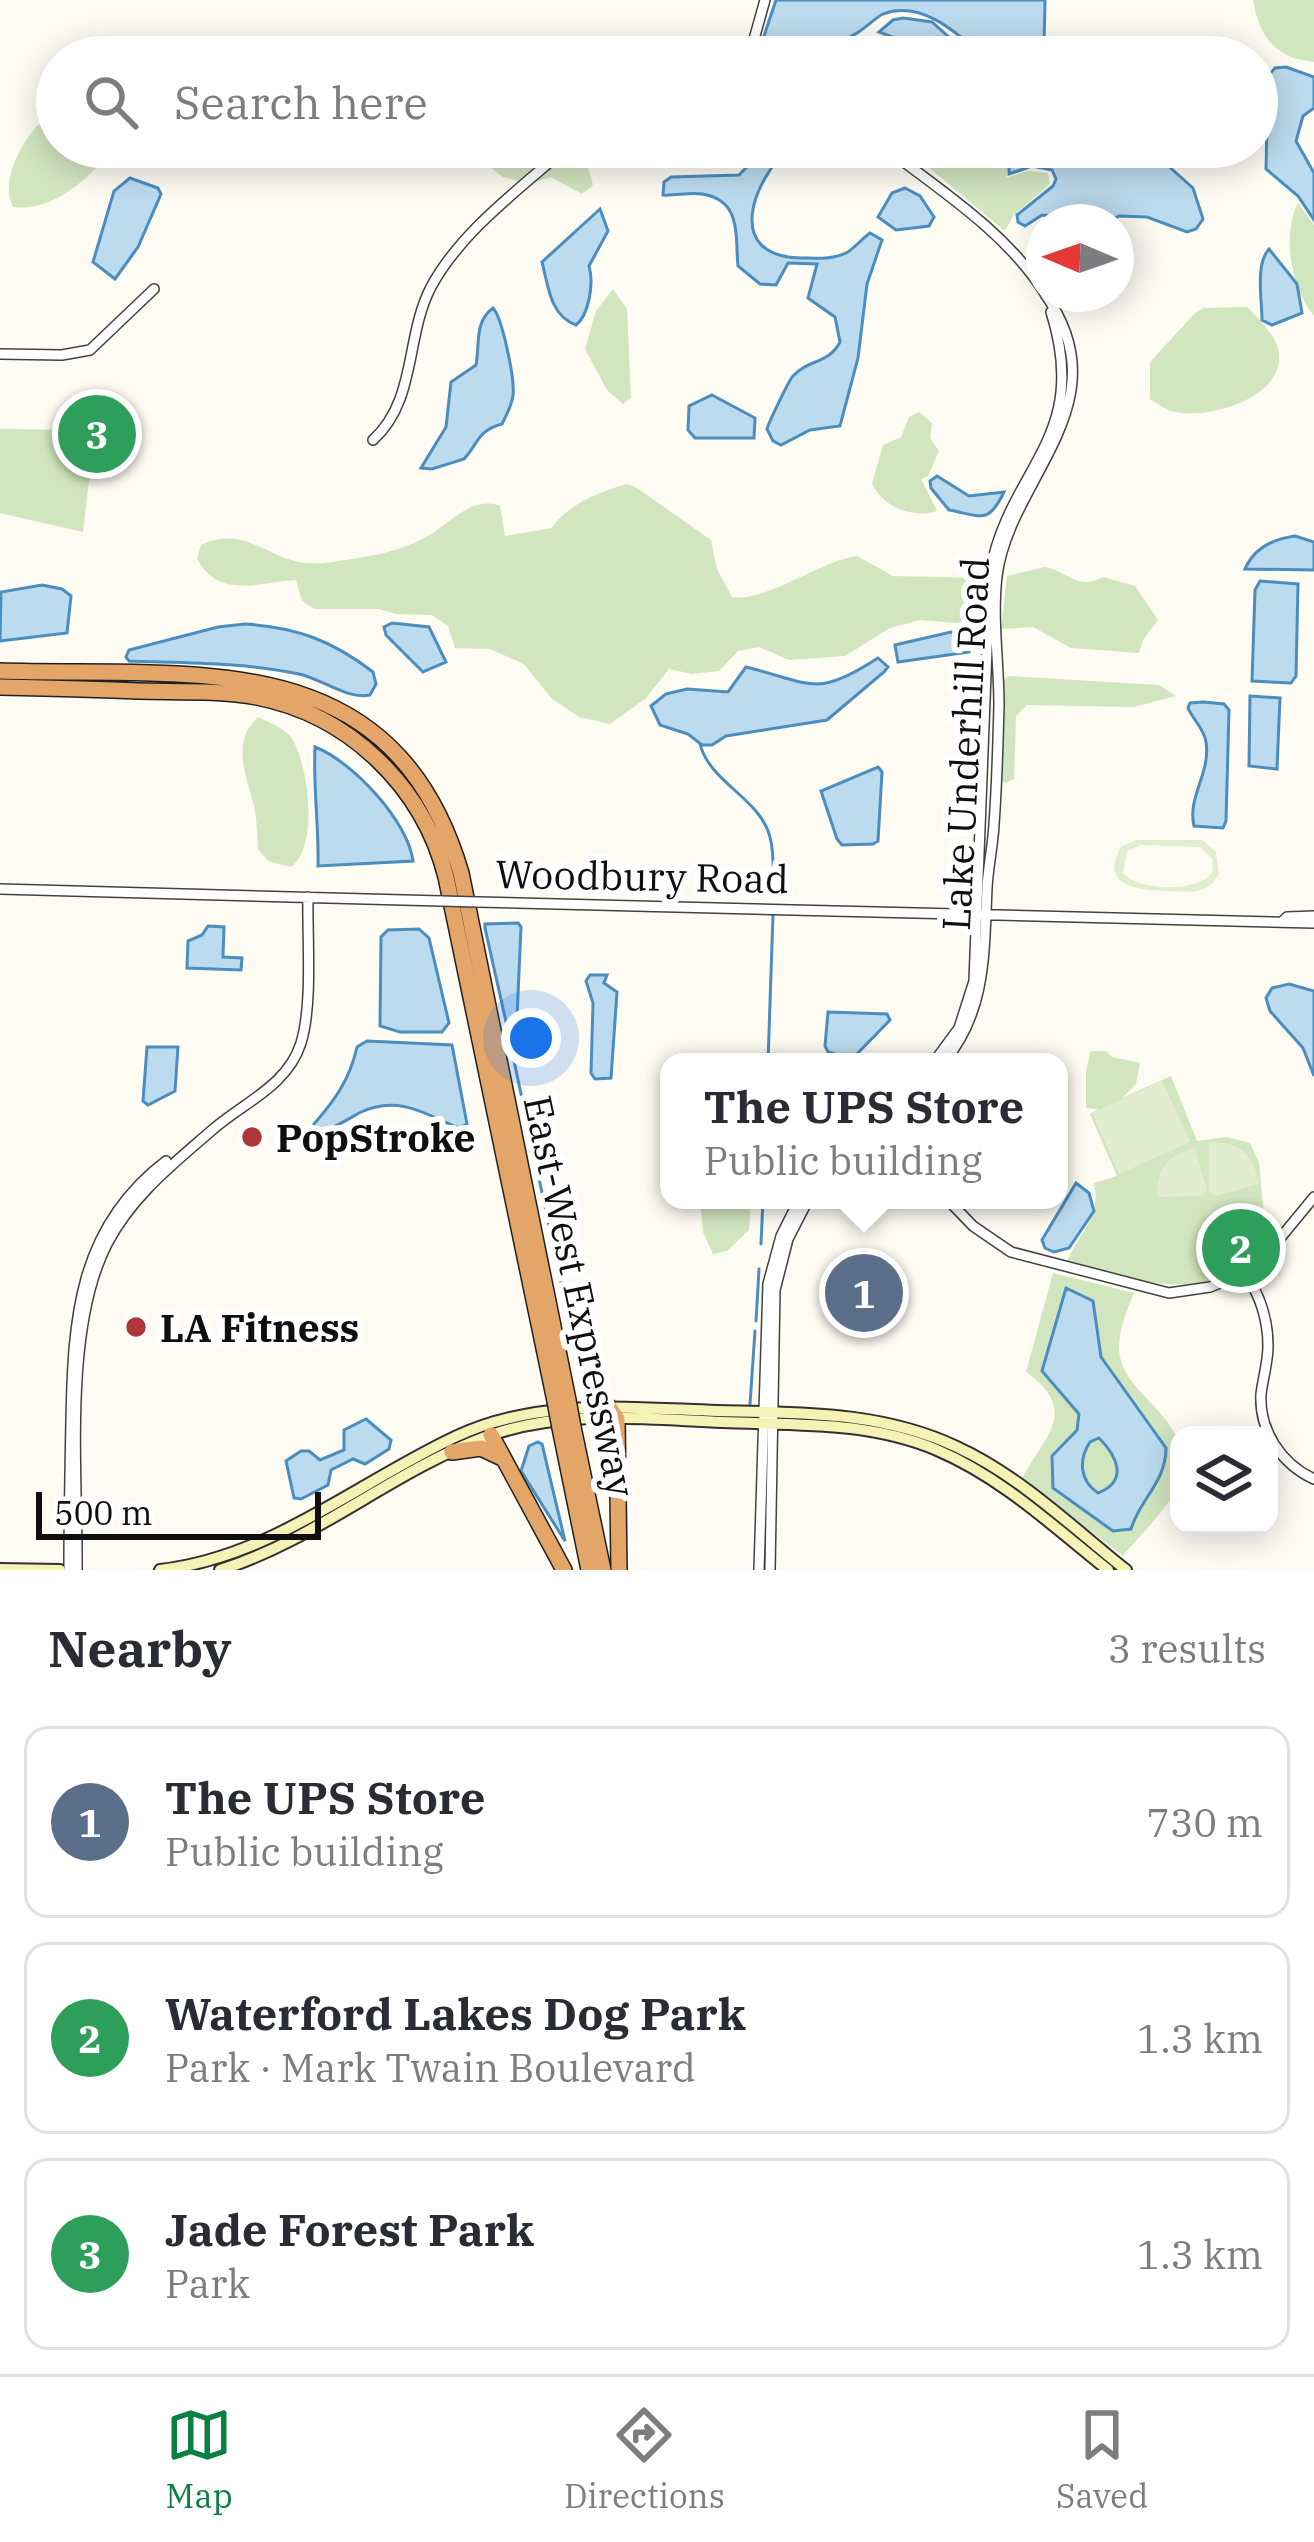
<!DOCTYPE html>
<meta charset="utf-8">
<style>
:root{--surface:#fff;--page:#f7f7f7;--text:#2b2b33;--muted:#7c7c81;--line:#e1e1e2;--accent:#0b8043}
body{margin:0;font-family:"IBM Plex Serif",serif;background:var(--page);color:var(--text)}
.controls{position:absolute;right:36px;bottom:36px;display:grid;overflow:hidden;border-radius:24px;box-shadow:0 6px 30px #0003}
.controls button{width:108px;height:108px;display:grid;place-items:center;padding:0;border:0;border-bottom:3px solid var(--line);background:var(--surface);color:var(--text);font:60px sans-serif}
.compass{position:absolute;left:1026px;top:204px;width:108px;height:108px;border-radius:50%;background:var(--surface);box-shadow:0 6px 30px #0003;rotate:272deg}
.scale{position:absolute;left:36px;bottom:30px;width:285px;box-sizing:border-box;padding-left:12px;border:6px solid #0f0f0f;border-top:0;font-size:33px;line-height:42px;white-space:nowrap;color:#0f0f0f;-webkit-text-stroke:9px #fff;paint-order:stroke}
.you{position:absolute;left:531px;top:1038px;width:42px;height:42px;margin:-30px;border:9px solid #fff;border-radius:50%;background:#1a73e8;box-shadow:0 0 0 18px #1a73e833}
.badge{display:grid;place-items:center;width:78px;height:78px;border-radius:50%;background:var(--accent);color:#fff;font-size:39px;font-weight:700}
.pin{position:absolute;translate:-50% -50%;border:6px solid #fff;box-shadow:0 3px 12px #0006}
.popup{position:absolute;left:660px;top:1053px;width:408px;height:156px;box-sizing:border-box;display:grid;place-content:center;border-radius:24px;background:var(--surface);filter:drop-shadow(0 3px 9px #0005);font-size:39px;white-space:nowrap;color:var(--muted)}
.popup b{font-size:45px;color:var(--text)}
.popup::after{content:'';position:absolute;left:50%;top:100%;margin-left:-24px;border:24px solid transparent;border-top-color:var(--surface)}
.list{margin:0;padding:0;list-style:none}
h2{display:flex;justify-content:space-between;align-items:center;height:156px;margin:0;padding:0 48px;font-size:51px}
h2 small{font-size:39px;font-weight:400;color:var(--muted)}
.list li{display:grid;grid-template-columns:78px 1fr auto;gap:36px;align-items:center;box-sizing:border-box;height:192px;margin:0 24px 24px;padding:0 24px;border:3px solid var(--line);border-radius:24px}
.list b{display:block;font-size:45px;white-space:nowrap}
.list p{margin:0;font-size:39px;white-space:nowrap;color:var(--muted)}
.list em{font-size:39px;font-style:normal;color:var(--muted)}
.icon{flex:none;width:66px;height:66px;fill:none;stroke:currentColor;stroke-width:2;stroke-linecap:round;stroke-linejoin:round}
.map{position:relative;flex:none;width:1314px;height:1570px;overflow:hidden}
.search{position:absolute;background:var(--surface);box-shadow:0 6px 30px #0003;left:36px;right:36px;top:36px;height:132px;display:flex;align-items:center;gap:30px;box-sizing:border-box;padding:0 42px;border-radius:66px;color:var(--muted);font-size:45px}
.sheet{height:804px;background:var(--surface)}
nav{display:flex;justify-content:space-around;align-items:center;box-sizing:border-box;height:168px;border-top:3px solid var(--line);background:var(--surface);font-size:33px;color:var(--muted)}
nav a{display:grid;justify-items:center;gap:6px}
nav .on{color:var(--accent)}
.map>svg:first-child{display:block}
</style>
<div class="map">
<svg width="1314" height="1570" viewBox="0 0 1314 1570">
<rect width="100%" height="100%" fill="#fdfbf2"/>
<!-- green -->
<path fill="#d1e5bf" d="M 1253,0 L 1314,0 L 1314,62 C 1276,59 1259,37 1253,0 Z
M 57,122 L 57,147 L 115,147 C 90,177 55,212 13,207 C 0,183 20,144 38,125 Z
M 483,147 L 519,147 L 525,158 L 556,168 L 573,153 L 587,164 L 593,185 L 582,194 L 551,177 L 529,184 L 503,177 L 480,160 Z
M 904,147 L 996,147 L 1008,168 L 1006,178 L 1027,171 L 1048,173 L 1050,184 L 1013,216 L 1005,231 Z
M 1298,203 L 1314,225 L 1314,316 C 1292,289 1281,236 1298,203 Z
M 613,289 L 627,309 L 631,398 L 623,404 L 607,390 L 585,349 L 596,311 Z
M 1247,307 C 1258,318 1277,336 1279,353 C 1284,398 1209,419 1175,412 C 1166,410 1158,404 1150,399 L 1150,362 L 1196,312 L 1204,308 Z
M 919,412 L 932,423 L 930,438 L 939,451 L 928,476 L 921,479 L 937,511 C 913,519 883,507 872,484 L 883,445 L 901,437 L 909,417 Z
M 0,429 L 89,430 L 85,452 L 92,454 L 83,532 L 0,513 Z
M 626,484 L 634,486 L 711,540 L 717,569 L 732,597 C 768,602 817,562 857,556 L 893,576 L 980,578 L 980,625 L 920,620 L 890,628 L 845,656 L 789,660 L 759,647 L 738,651 L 719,671 L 692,674 L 669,669 L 646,698 L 610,724 L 579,717 L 551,698 L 524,664 L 490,649 L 455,648 L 448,626 L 432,615 L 396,614 L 379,609 L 314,609 L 302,601 L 296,580 C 259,582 220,600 197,559 L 201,545 C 242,526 263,554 298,562 C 319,566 343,560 364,557 C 384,554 408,547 426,537 C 449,525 471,495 500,506 L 505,536 L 552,528 C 566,505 600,492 626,484 Z
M 1045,567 C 1067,571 1078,591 1103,577 L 1135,586 L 1158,620 L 1143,640 L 1139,653 L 1071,648 L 1033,627 L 1001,629 L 1007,576 Z
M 1008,676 L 1159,685 L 1176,696 L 1133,707 L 1027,705 L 1016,716 L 1014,779 L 1005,783 L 998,777 L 1001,683 Z
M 258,717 C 268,722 284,728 291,737 C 309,764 319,847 291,867 L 268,861 L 258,849 C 257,836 257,823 255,810 C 248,778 229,744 258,717 Z
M 1091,1051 L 1106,1051 L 1112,1057 L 1140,1063 L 1136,1084 L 1122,1098 L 1171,1076 L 1197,1141 L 1227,1137 L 1250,1143 L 1259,1163 L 1267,1244 C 1206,1309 1142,1281 1067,1262 C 1079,1232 1102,1217 1094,1183 L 1117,1176 L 1090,1114 L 1098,1109 L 1086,1108 L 1086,1070 Z
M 700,1200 L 751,1200 L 749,1230 L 727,1251 L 713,1254 L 703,1232 Z
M 1053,1273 L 1134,1293 C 1126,1312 1116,1336 1120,1357 C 1129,1400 1196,1419 1179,1480 C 1172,1507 1140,1534 1123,1556 L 1022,1479 C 1044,1436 1081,1412 1026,1372 Z"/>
<!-- pitch -->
<path fill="#e2edcf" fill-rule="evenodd" d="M 1136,840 L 1202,840 L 1216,852 L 1219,874 C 1214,881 1214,884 1206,888 C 1195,894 1180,891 1168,891 C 1140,890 1098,888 1121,847 ZM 1141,845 L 1200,847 L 1213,860 L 1212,873 C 1196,893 1139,891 1123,873 L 1127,851 Z
M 1162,1081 L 1190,1142 L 1119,1174 L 1092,1113 Z
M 1209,1142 C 1238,1141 1256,1155 1258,1184 L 1216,1196 L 1209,1191 Z
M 1195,1148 L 1207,1190 L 1202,1196 L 1157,1197 C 1155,1170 1169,1154 1195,1148 Z"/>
<!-- water -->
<path fill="#bcdbef" stroke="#4b8dbe" stroke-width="3" fill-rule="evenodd" d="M 776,0 L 1045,0 L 1044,46 L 981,54 C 956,32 921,0 883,14 C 875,18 868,26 860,31 C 846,41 832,42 821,57 L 767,57 L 760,56 L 760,48 Z
M 903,18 L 932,22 L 961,48 L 959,52 L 911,51 L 903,41 L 879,32 L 893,20 Z
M 1286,67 L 1314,77 L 1314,108 L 1303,116 L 1296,141 L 1314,173 L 1314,220 L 1298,196 L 1266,169 L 1268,76 L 1275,68 Z
M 766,147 L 790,147 C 752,181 724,256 800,258 C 816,258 833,260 848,252 C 855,247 863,238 870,233 L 882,240 L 867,284 L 858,358 L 840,426 L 810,430 L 781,445 L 773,441 L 767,429 C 769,422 789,380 793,376 C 808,359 829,364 840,342 L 835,317 L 808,298 L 817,264 L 788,263 L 776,285 L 760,284 L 738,266 C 735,236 742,200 702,194 C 689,192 675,196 663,195 L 664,182 L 671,177 L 739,175 Z
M 998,147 L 1147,147 L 1193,188 L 1203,219 L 1196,229 L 1187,232 L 1147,217 L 1119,216 L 1108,222 L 1073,222 L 1066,217 L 1042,215 L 1025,226 L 1018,222 L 1017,215 L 1053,186 L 1056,179 L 1052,170 L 1032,166 L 1009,174 L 1009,165 L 999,155 Z
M 130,178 L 158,188 L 161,194 L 138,247 L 115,279 L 93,262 L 114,191 Z
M 905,188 L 920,196 L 934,217 L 929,226 L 896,230 L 878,217 L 892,193 Z
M 600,209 L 608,231 L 589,266 C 594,283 589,315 576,325 C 550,316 548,285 542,262 Z
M 1269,249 L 1297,284 L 1302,313 L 1272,325 L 1262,320 C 1262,298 1255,265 1269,249 Z
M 493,308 C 502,317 515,379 513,395 C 512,405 506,416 502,424 C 478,430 478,444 464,459 L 432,469 L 421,468 L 446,427 L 451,382 L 476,365 C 480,344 474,322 493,308 Z
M 712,395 L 755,418 L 754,438 L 695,438 L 688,430 L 689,406 Z
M 937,476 L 969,496 L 1004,492 C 988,525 982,516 949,510 L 931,488 L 930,481 Z
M 1295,536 L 1314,542 L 1314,570 L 1245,569 C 1254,548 1273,539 1295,536 Z
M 1260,581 L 1298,584 L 1296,676 L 1291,683 L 1252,681 L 1255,590 Z
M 42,585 L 62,589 L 71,596 L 67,633 L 0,641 L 1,592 Z
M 392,623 L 429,627 L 446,662 L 423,672 L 386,635 L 384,627 Z
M 245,624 C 296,627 333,641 373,672 L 376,684 L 370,695 C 348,700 322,679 299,674 C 242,662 187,663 129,661 L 126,657 L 129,650 L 218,627 Z
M 951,632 L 966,638 L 969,652 L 898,662 L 895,645 Z
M 878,658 L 888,667 L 884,672 L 827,720 L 726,736 L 712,745 L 702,745 L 688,734 L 660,725 L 651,706 L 666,694 L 687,689 L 728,692 L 746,667 C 812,683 815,699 878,658 Z
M 1250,696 L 1280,698 L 1277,769 L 1249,766 Z
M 1203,702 L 1224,704 L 1229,710 L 1226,821 L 1223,828 L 1194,826 C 1187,797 1211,773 1206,742 C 1204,728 1193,720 1188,708 L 1190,703 Z
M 315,747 C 352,761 408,821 413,861 L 318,866 C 319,825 313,788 315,747 Z
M 878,767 L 882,772 L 878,841 L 873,844 L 842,845 L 837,839 L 821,791 Z
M 518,923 L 521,927 L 515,1062 L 485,928 L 485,924 Z
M 208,926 L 224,927 L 223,957 L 242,958 L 241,970 L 187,968 L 188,941 L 202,935 Z
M 419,929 L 429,938 L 449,1023 L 442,1032 L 400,1032 L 380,1026 L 381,937 L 388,930 Z
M 590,975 L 607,975 L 604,983 L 617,992 L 611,1078 L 595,1079 L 591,1073 L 593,1003 L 586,981 Z
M 1289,984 L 1314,991 L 1314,1076 L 1303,1048 L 1270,1011 L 1266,998 L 1272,988 Z
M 828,1012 L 887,1014 L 890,1020 L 852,1059 L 828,1052 L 825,1046 Z
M 367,1041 L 452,1045 L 467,1124 L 458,1128 C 423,1112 396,1095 359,1113 C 345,1121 332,1130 316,1131 L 314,1124 C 335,1100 350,1079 357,1047 Z
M 147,1047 L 178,1047 L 175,1091 L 148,1105 L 143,1101 Z
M 1076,1183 L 1089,1193 L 1094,1211 L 1069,1248 L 1054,1252 L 1045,1248 L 1042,1240 Z
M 1066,1288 L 1093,1301 L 1101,1357 L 1166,1448 C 1166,1482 1140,1499 1131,1529 L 1113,1531 L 1053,1488 L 1052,1456 L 1077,1430 L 1079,1414 L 1042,1371 ZM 1099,1438 C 1117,1456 1129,1481 1098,1493 C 1080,1481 1078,1460 1090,1442 Z
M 366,1419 L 391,1440 L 389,1449 L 365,1464 L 353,1459 L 331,1470 L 328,1485 L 301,1499 L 294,1498 L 286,1461 L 301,1451 L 309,1451 L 320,1460 L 344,1450 L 344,1430 Z
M 538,1442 L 542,1444 L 565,1541 L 521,1471 L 529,1446 Z"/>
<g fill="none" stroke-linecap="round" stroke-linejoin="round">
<!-- stream -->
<path stroke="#4b8dbe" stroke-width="3" d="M 700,744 C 710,783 760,798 770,837 C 775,856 773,878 773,897
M 514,1061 L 586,1399
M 768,1062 L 773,915
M 761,1244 L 763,1200
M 756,1321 L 759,1269
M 750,1404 L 755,1331"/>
<!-- tertiary casing -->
<g stroke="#424242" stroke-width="12">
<path id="tertiary" d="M 749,57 L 765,0
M 884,147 C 940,190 1006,232 1044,292
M 0,354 L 62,355 L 90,350 L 154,289
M 373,440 C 417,400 405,337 431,287 C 461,231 521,188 567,147
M 0,889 L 441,901
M 478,902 L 1314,923
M 1282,922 L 1287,917 L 1314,916
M 934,1062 L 959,1028 L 974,981 L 990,572 C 1010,466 1091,439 1051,312
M 944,1062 C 987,1011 984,951 987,888 C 988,867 993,846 994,824 C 997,785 998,744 999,705 C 999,662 992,620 997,576 C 1009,478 1124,404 1045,294
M 948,1200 L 973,1226 L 1011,1252 L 1169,1293 L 1210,1287 L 1245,1273 L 1263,1259 L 1314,1197
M 1245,1273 C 1260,1295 1268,1319 1268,1346 C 1268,1362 1263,1378 1261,1394 C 1259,1430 1281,1464 1314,1479
M 69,1570 C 69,1520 70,1471 71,1421 C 73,1319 78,1228 166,1161
M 77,1570 C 78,1473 63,1330 107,1244 C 132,1196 172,1165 211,1131 C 242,1103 287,1087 301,1043 C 313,1003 307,939 308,897
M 759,1570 L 768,1284 L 781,1236 L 799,1200
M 770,1570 L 775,1290 L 788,1239 L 808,1200"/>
</g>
<!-- secondary casing -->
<g stroke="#313131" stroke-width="14">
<path id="secondary" d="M 0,1569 L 60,1570
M 160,1570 C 272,1557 358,1482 457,1436 C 540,1398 628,1408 717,1411 C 799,1413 881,1411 957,1447 C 1020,1476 1073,1528 1126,1570
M 220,1570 C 316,1540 394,1470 488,1436 C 563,1409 645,1419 722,1422 C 795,1425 869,1421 937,1450 C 1001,1477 1054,1527 1108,1570"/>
</g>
<!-- motorway casing -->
<g stroke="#202020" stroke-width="18">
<path id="motorway" d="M 0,671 C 194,677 393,642 461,873 L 568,1400
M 0,687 C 46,688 92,689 138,691 C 177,692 218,690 257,697 C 349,715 423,786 446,877 L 555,1401
M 609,1407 L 617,1419 L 619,1570
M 573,1427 L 603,1570
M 560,1428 L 589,1570
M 491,1435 L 564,1570
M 452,1452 L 481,1448 L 500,1457"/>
</g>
<!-- tertiary -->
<use href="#tertiary" stroke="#fff" stroke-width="9"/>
<!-- secondary -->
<use href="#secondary" stroke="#f6f1b4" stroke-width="10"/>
<!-- motorway -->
<use href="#motorway" stroke="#e4a569" stroke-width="15"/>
<!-- tertiary-bridge casing -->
<g stroke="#424242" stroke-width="12" stroke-linecap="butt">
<path id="tertiary-bridge" d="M 441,901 L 478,902"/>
</g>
<!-- motorway-bridge casing -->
<g stroke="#202020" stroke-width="18" stroke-linecap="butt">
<path id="motorway-bridge" d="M 568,1400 L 573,1427
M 555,1401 L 560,1428"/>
</g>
<!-- tertiary-bridge -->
<use href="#tertiary-bridge" stroke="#fff" stroke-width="9"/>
<!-- motorway-bridge -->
<use href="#motorway-bridge" stroke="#e4a569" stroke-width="15"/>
</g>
<!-- markers -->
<g fill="#af3638" stroke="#fff" stroke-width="4.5">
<circle cx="252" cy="1137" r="12"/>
<circle cx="136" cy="1327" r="12"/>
</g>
<g text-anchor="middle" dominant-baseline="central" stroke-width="12" stroke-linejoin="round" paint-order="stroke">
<!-- street labels -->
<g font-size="39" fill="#0f0f0f" stroke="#fff">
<text transform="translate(965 744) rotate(-87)">Lake Underhill Road</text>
<text transform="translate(642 876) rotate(1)">Woodbury Road</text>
<text transform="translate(580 1296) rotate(78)">East-West Expressway</text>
</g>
<!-- poi labels -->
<g font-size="39" font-weight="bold" fill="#0f0f0f" stroke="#fff" text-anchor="start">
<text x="276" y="1137">PopStroke</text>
<text x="160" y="1327">LA Fitness</text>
</g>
</g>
</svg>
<div class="controls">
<button><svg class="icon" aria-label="layers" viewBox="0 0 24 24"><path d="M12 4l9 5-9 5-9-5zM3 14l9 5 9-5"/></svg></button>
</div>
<svg class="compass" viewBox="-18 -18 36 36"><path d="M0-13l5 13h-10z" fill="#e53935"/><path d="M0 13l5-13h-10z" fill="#7c7c81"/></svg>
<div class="scale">500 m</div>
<div class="you"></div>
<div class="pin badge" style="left:864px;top:1293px;background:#5c6f8a">1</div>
<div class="popup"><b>The UPS Store</b>Public building</div>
<div class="pin badge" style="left:1241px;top:1248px;background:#2e9e5b">2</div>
<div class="pin badge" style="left:97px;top:434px;background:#2e9e5b">3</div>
<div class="search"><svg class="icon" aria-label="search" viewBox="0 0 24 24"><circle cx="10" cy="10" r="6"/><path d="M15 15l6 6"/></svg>Search here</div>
</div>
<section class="sheet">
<h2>Nearby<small>3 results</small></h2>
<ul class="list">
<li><span class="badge" style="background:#5c6f8a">1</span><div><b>The UPS Store</b><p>Public building</p></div><em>730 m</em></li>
<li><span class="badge" style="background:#2e9e5b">2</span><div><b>Waterford Lakes Dog Park</b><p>Park · Mark Twain Boulevard</p></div><em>1.3 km</em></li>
<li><span class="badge" style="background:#2e9e5b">3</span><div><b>Jade Forest Park</b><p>Park</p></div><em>1.3 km</em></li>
</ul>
</section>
<nav>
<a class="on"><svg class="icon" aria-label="map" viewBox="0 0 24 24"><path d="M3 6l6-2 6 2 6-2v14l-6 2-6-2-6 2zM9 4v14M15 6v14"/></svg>Map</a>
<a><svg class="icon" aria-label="directions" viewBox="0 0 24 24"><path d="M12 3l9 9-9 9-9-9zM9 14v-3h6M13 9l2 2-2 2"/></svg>Directions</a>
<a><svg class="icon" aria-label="saved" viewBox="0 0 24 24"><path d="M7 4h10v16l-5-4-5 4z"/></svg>Saved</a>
</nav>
